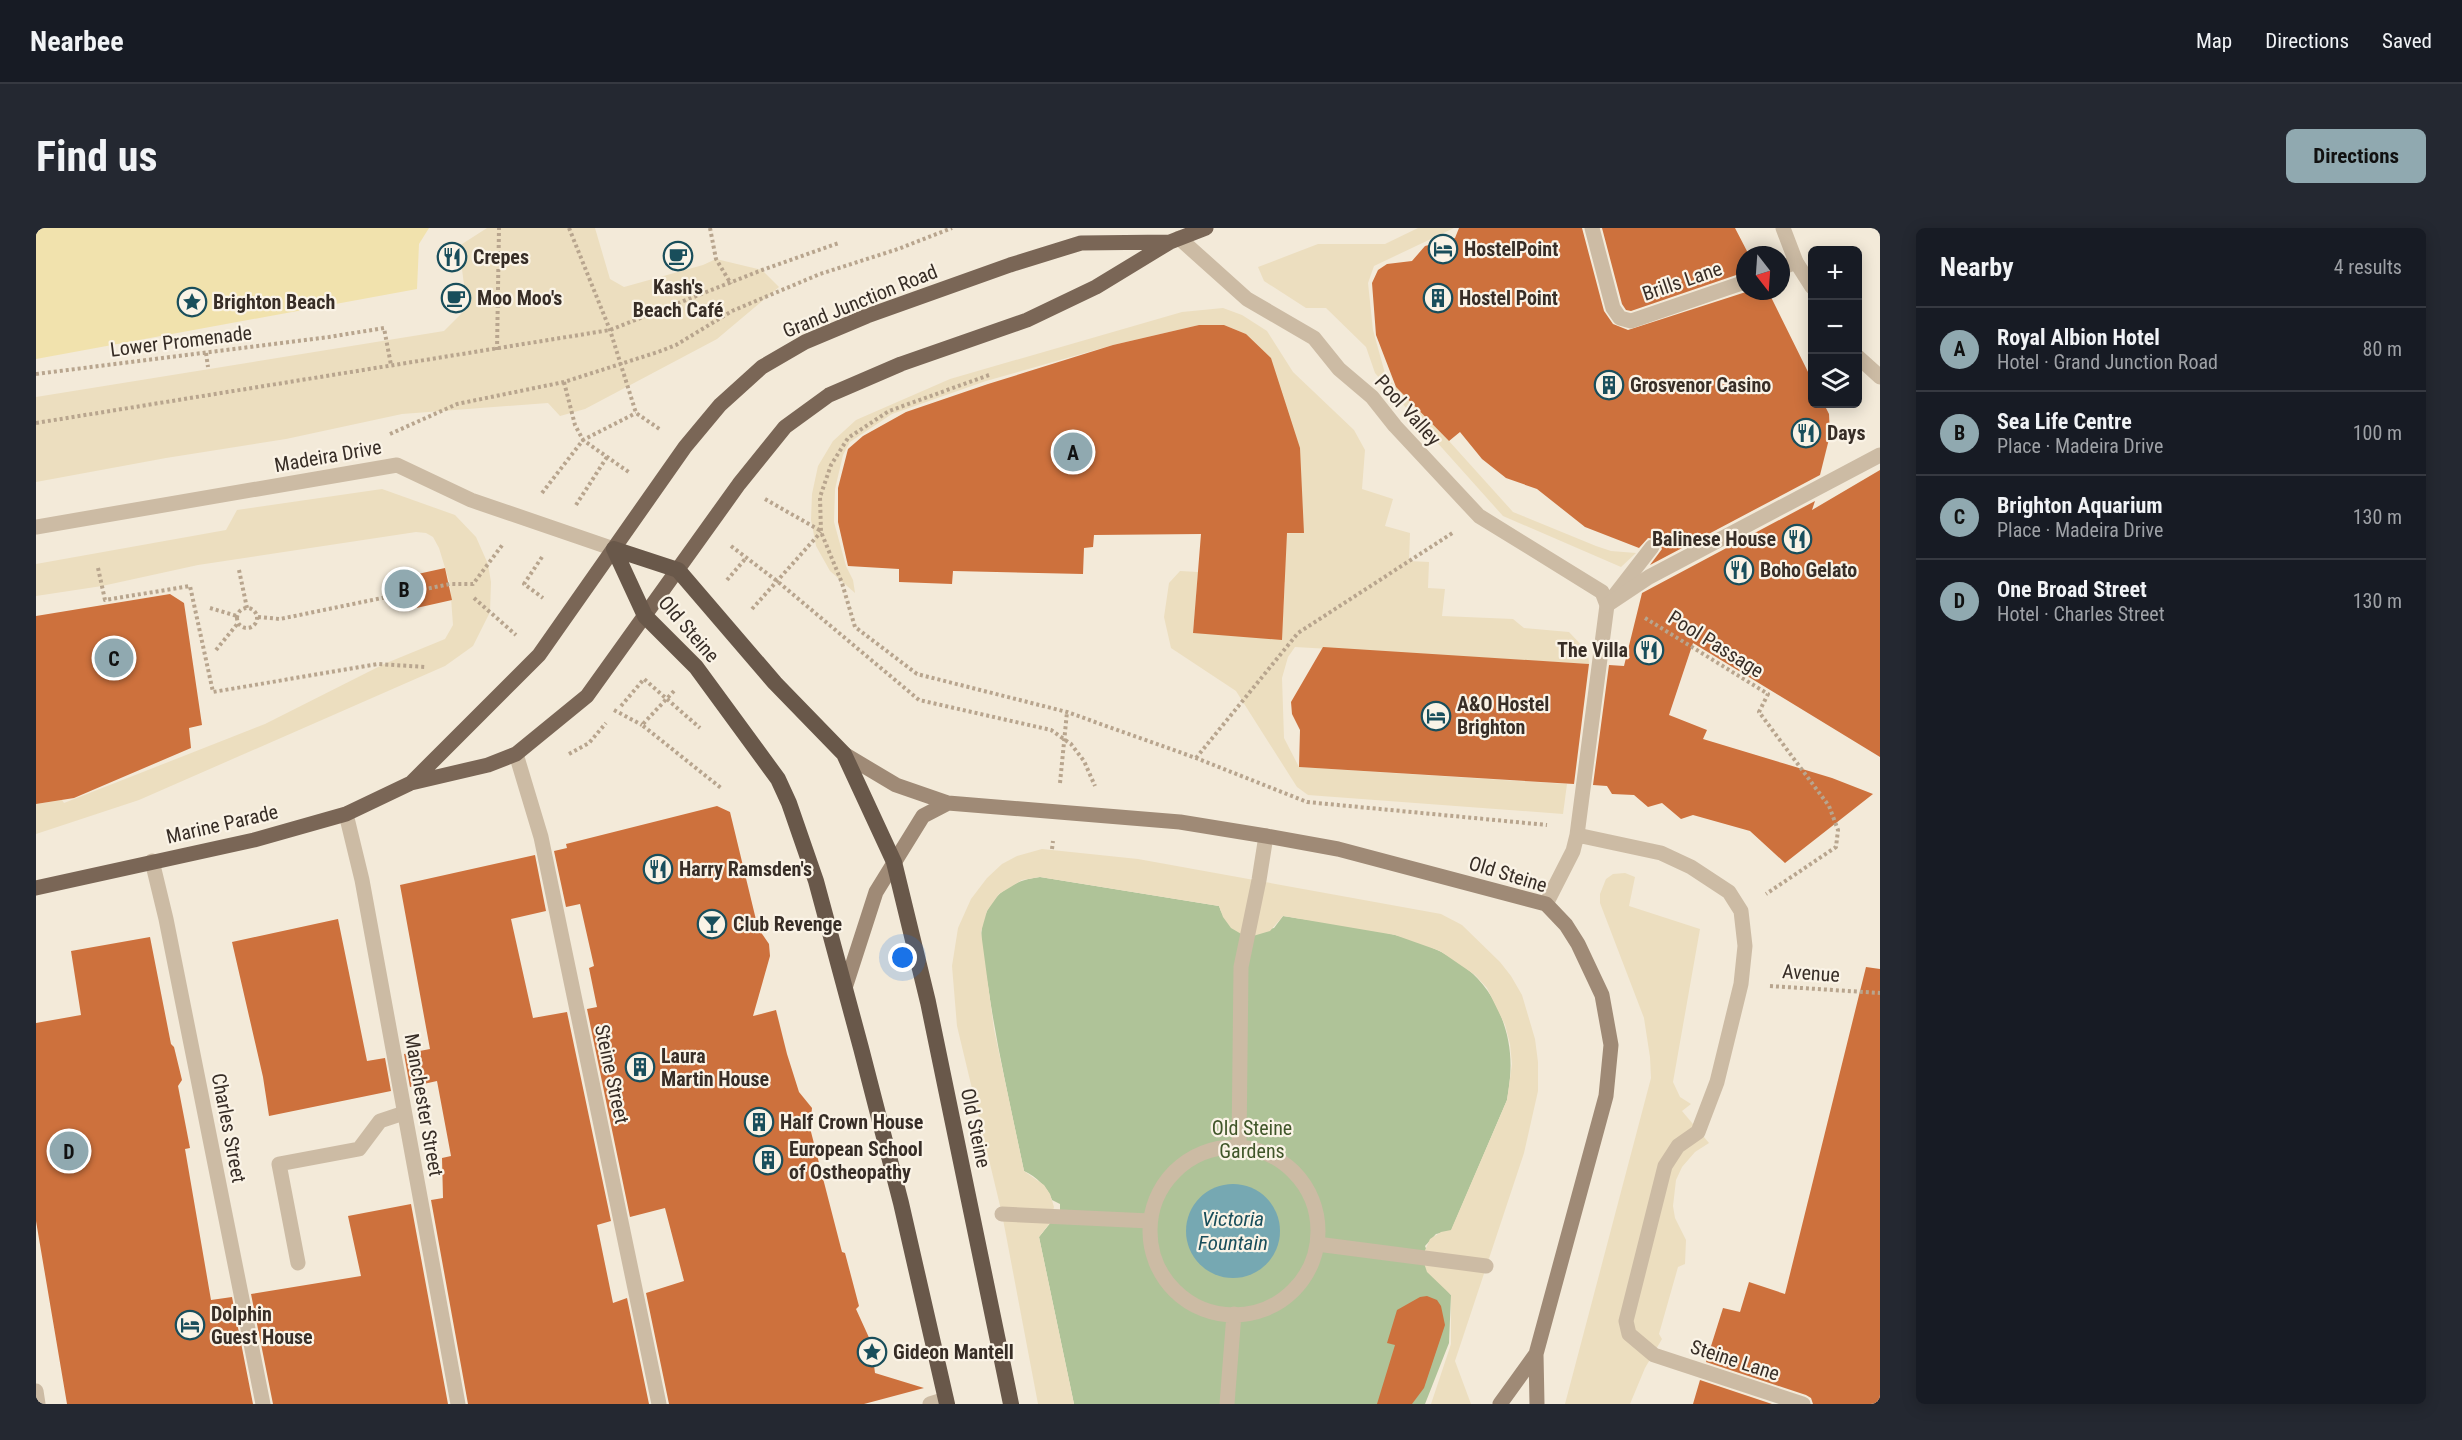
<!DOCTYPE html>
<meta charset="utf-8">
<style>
:root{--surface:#171b24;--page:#242831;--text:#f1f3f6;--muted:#9ea1a6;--line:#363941;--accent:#90a9b0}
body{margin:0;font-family:"Roboto Condensed",sans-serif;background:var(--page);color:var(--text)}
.controls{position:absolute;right:18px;top:18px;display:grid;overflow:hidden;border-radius:9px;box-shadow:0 3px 15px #0003}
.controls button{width:54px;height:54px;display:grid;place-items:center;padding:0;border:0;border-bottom:2px solid var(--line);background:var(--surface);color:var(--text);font:30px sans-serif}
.compass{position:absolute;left:1700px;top:18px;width:54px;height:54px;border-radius:50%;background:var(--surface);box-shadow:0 3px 15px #0003;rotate:163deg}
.you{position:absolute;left:867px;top:730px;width:21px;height:21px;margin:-15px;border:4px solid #fff;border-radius:50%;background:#1a73e8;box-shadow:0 0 0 9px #1a73e833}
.badge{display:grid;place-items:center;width:39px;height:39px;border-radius:50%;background:var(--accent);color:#111;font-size:20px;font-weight:700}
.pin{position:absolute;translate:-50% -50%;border:3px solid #fff;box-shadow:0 2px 6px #0006}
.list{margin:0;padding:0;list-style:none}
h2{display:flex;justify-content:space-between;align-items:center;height:78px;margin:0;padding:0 24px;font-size:26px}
h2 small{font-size:20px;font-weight:400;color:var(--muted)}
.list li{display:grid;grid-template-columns:39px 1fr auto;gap:18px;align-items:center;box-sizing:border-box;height:84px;padding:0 24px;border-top:2px solid var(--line)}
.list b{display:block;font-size:22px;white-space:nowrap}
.list p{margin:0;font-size:20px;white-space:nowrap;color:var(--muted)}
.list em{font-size:20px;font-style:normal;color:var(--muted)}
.icon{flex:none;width:33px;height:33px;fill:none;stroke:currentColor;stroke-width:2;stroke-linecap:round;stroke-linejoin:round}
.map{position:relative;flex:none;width:1844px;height:1176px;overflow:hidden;border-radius:9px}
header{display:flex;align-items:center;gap:36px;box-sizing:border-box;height:84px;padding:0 30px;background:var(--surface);border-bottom:2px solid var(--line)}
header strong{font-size:28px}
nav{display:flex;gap:33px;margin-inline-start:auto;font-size:21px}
.intro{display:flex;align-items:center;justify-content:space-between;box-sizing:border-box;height:144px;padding:0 36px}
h1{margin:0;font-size:42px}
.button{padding:15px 27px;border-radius:9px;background:var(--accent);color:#111;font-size:21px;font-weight:700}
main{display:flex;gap:36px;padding:0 36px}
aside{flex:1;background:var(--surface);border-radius:9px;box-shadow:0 3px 15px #0003}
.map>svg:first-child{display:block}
</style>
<header>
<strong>Nearbee</strong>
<nav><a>Map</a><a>Directions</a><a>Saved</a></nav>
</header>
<div class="intro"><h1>Find us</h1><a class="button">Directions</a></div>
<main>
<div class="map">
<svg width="1844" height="1176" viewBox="0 0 1844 1176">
<rect width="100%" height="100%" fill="#f3ead9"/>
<!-- green -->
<path fill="#afc398" d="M 1004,649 L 1183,678 C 1185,685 1189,690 1193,695 C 1205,712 1221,704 1238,700 L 1247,688 C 1321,700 1429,703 1463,783 C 1476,814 1477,839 1471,872 L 1415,1003 L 1400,1006 L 1389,1018 L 1403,1053 L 1415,1067 L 1413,1115 L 1389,1176 L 1038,1176 L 1003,1009 L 1024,983 L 1024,976 L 1016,972 C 1012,960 1000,948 988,943 C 975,881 961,820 952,758 C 949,738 942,714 947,694 C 954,666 977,652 1004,649 Z"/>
<!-- sand -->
<path fill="#f1e2ad" d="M 0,0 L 393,0 L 383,16 L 381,61 L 0,131 Z"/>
<!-- plaza -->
<path fill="#ecdebf" d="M 451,0 L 559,0 L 574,51 L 588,59 L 667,37 L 680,31 L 726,42 L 743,59 L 681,111 L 549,181 L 524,188 L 512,175 L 366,186 L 250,211 L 130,230 L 0,254 L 0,169 L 408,103 L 431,80 L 423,18 Z
M 1382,0 L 1418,0 L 1338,38 L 1332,55 L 1337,102 L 1350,149 L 1413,213 L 1477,284 L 1560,318 L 1575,323 L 1600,325 L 1585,339 L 1467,288 L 1339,145 L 1330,119 L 1290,80 L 1270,80 L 1228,53 L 1222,39 L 1282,16 L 1349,16 Z
M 1187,80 L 1206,87 L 1231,103 L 1257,144 L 1318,202 L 1329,222 L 1326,261 L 1357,271 L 1349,298 L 1374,305 L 1373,333 L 1393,334 L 1392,360 L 1409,361 L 1406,388 L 1477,391 L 1488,400 L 1533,404 L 1552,424 L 1553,436 L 1259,419 L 1252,429 L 1246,450 L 1248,510 L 1263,539 L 1531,556 L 1527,586 L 1272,567 L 1261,559 L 1200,463 L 1135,420 L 1128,389 L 1133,355 L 1144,343 L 1162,344 L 1157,405 L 1247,385 L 1249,354 L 1179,344 L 1179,306 L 1268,305 L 1210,106 L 1188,97 L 1163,97 L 1077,117 L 950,153 L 856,186 L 814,214 L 807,227 L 799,261 L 798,294 L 810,338 L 817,352 L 819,365 L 794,343 L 780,318 L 775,292 L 776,266 L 782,238 L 797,213 L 820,192 L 914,151 L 1146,84 Z
M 346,261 L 419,287 L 440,309 L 452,336 L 455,354 L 454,384 L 437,418 L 409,438 L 103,572 L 0,606 L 0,576 L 26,572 L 28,575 L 229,496 L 348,436 L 409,411 L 417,397 L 414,356 L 403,320 L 397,309 L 390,305 L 380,304 L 162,337 L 66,358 L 0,368 L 0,336 L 190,302 L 201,282 Z
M 1006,621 L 1102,631 L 1405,686 L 1426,697 L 1464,734 L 1475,748 L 1486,767 L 1499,811 L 1502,834 L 1502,863 L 1488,925 L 1419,1133 L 1435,1176 L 1395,1176 L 1415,1116 L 1415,1067 L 1391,1044 L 1386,1029 L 1394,1011 L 1405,1004 L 1415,1002 L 1471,872 L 1476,836 L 1474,816 L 1469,797 L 1451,760 L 1439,747 L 1404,723 L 1359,707 L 1247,688 L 1234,703 L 1217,708 L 1207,707 L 1195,700 L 1187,689 L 1183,678 L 1004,649 L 986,652 L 963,666 L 951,683 L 945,704 L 958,801 L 988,943 L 1008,957 L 1014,966 L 1018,979 L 1013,996 L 1003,1009 L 1038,1176 L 1002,1176 L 966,986 L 921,798 L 916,738 L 922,700 L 935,671 L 951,650 L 966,636 L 981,628 Z
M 1589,645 L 1599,649 L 1593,678 L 1664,701 L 1637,854 L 1644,869 L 1655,876 L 1646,883 L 1673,915 L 1659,924 L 1646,939 L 1640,952 L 1637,978 L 1639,990 L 1650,1012 L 1649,1036 L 1642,1039 L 1623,1106 L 1626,1111 L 1609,1140 L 1594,1176 L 1529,1176 L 1615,850 L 1614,829 L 1608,790 L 1564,675 L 1564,666 L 1570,651 L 1577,646 Z"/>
<!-- water -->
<path fill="#76a8b2" d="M1150 1003a47 47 0 1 1 94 0a47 47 0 1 1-94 0Z"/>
<!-- building -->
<path fill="#cd713d" d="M 1423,0 L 1546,0 L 1568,83 L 1577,96 L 1592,102 L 1713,63 L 1732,63 L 1776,152 L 1776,176 L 1788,176 L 1793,186 L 1794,207 L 1784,247 L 1614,337 L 1626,321 L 1621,311 L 1612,310 L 1603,320 L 1549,299 L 1501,261 L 1470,250 L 1446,231 L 1424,204 L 1413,213 L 1360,159 L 1340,107 L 1336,55 L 1342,42 L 1351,36 L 1376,33 L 1389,18 L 1419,10 Z
M 1566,0 L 1699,0 L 1713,27 L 1709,27 L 1709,44 L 1595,83 L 1590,82 L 1586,76 Z
M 1163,97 L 1188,97 L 1210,106 L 1235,130 L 1264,220 L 1268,305 L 1251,305 L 1246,412 L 1157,405 L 1165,306 L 1058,307 L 1057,319 L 1048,320 L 1047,346 L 917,343 L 916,356 L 863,354 L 863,341 L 812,338 L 802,294 L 802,260 L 812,221 L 827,208 L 870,184 L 952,156 L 1077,117 Z
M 1844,242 L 1844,529 L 1657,415 L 1633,487 L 1671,502 L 1667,511 L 1796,550 L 1837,566 L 1749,635 L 1714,603 L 1657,587 L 1645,591 L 1626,575 L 1612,579 L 1598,567 L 1576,566 L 1571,558 L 1557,557 L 1573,437 L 1588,438 L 1606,365 L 1779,273 L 1776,282 Z
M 409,340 L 416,372 L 367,383 L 359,351 Z
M 134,366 L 148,375 L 166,497 L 153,500 L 155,520 L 38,570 L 0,576 L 0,388 Z
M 1287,419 L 1553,436 L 1538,556 L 1263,539 L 1264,502 L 1256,486 L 1255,474 Z
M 681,578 L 694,584 L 722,700 L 733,716 L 734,728 L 717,788 L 740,782 L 751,826 L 763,864 L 776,880 L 774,900 L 806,1024 L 809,1025 L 823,1078 L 820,1081 L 835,1114 L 839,1145 L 888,1160 L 828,1176 L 633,1176 L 610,1065 L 648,1053 L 629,980 L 594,989 L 551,781 L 561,779 L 553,740 L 558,738 L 544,676 L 530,679 L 518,623 L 531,620 L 530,616 Z
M 499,627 L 510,683 L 475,691 L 497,790 L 531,784 L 575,993 L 561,997 L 577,1075 L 591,1070 L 613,1176 L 432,1176 L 395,972 L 407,970 L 406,930 L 415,928 L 401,853 L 374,859 L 368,826 L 394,821 L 364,657 Z
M 302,691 L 331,833 L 349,830 L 355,863 L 233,888 L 227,849 L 196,714 Z
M 114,709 L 135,816 L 138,819 L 146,852 L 142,858 L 154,920 L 149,921 L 175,1072 L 196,1069 L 217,1176 L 31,1176 L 0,993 L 0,795 L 45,787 L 35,723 Z
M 1830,739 L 1844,741 L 1844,1176 L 1777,1176 L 1775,1170 L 1770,1167 L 1670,1134 L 1687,1080 L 1704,1084 L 1713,1054 L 1749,1066 Z
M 375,976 L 412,1176 L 237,1176 L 215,1066 L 325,1048 L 312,988 Z
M 1391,1068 L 1401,1072 L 1405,1078 L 1409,1097 L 1388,1160 L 1376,1176 L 1341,1176 L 1359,1117 L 1351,1115 L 1361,1082 L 1384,1069 Z
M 1664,1152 L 1736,1176 L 1657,1176 Z"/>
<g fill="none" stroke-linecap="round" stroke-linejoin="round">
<!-- path -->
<path stroke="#b8a58e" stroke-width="4" stroke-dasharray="3 3" stroke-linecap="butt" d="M 533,0 L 574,102 L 600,185 L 625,202
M 674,0 L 680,31 L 695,56
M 461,122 L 463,0
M 170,125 L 172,139
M 0,146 L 293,109 L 348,100 L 355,137
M 953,147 L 853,183 L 812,210 L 795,237 L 784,269 L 785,304 L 806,355 L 819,399 L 881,446 L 1031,484 L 1160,530 L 1271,574 L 1511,597
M 528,154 L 539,197 L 547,212 L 594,245
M 0,195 L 574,102 L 726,42 L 803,15
M 354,206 L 421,176 L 528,154 L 622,124 L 640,117 L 696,83 L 784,46 L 862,21 L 916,0
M 506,265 L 547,212 L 600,185
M 729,271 L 785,303
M 540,277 L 571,229
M 695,318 L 741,353 L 883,472 L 1015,502 L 1035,516 L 1048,533 L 1059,558
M 506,329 L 488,356 L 507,370
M 62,340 L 69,372 L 154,358 L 177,464 L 342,436 L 390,439
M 203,342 L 211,380
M 691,352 L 710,330
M 438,370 L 480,407
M201 390a10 10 0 1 1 20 0a10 10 0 1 1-20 0Z
M 174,380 L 201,388
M 716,381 L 785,304
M 222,389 L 244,391 L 414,356 L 437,356 L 467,316
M 1609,390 L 1732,466 L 1723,484 L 1793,578 L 1802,602 L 1800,619 L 1730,666
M 180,422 L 202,395
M 638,463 L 606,497 L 685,560
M 585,478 L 608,451 L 664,500
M 578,482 L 606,497
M 533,526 L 553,515 L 570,495
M 1160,530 L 1262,405 L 1418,304
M 1024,555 L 1031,484
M 1016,621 L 1017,613
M 1734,758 L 1844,765"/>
<!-- service -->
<path stroke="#ccbba4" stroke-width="15" d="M 1556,0 L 1577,80 L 1584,90 L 1595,93 L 1709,54
M 1143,10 L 1211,71 L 1278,110 L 1303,141 L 1336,169 L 1359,198 L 1443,288 L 1566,364 L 1571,377 L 1541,607 L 1537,623 L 1510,676
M 1745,40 L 1760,34
M 1575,372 L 1616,319
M 1541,607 L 1625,625 L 1655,639 L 1693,664 L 1705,683 L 1709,718 L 1705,756 L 1681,854 L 1662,904 L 1642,918 L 1629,938 L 1590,1093 L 1593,1106 L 1618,1127 L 1767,1176
M 262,1035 L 243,936 L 323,921 L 344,893 L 368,885"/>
<!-- pedestrian -->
<path stroke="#ccbba4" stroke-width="15" d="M 1747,0 L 1760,34 L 1776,59
M 1822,129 L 1844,149
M 1571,377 L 1613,349 L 1844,227
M 1203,919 L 1205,739 L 1223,652 L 1230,608
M1114 1003a84 84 0 1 1 168 0a84 84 0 1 1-168 0Z
M 966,986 L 1114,993
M 1281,1016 L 1450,1038
M 1191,1176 L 1198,1086"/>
<!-- minor -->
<path stroke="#ccbba4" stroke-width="15" d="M 0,299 L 361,237 L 435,272 L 578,321
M 480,526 L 505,609 L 623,1176
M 310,586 L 326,652 L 422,1176
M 116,633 L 130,691 L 227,1176
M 0,1163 L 2,1176
M 894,1176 L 910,1171"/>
<!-- secondary -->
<path stroke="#9f8a76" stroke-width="15" d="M 808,526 L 860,557 L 912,575 L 1144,594 L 1230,608 L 1302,621 L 1510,676 L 1530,697 L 1542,716 L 1566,767 L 1575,817 L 1570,868 L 1500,1126 L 1464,1176
M 809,760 L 840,664 L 887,588 L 912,575
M 1500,1126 L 1501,1176"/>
<!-- primary -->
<path stroke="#7a6656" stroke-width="15" d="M 376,554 L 503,427 L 649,219 L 684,177 L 726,139 L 769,114 L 831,88 L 974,37 L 1045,15 L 1134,14
M 0,660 L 218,612 L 310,586 L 375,555 L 452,537 L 480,526 L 551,468 L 703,256 L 749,199 L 793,167 L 865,136 L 991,92 L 1060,59 L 1134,14 L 1170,0"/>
<!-- trunk -->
<path stroke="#69584a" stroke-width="16" d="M 578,321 L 642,342 L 739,455 L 808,526 L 858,634 L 892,774 L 975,1176
M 578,321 L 609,388 L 660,439 L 742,551 L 753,575 L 780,653 L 825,820 L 865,975 L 911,1176"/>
</g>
<!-- icons -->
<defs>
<g id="hotel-ring" transform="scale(1.5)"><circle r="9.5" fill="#faf3e6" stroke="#194e5b" stroke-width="1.5"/><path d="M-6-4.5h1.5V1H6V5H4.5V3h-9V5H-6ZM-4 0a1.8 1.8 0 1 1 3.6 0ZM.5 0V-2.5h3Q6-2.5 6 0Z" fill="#194e5b"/></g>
<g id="cafe-ring" transform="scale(1.5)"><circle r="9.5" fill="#faf3e6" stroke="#194e5b" stroke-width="1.5"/><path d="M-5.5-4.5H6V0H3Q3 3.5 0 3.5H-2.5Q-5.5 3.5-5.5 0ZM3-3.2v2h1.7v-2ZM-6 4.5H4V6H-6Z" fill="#194e5b"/></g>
<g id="restaurant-ring" transform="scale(1.5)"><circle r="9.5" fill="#faf3e6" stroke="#194e5b" stroke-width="1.5"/><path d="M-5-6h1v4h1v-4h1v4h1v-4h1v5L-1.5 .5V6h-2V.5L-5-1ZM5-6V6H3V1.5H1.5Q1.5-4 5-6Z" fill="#194e5b"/></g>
<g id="building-ring" transform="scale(1.5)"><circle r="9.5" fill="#faf3e6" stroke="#194e5b" stroke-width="1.5"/><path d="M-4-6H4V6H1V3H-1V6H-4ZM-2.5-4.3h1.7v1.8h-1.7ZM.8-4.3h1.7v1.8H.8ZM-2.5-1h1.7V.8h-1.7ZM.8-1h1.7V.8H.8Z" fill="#194e5b"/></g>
<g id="sight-ring" transform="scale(1.5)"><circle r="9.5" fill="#faf3e6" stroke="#194e5b" stroke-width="1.5"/><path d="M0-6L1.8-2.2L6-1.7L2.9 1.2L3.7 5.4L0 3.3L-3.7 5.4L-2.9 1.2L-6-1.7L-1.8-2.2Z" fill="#194e5b"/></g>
<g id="bar-ring" transform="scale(1.5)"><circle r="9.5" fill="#faf3e6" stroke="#194e5b" stroke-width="1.5"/><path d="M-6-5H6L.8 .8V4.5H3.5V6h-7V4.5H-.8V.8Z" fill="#194e5b"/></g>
</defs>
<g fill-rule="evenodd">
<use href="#hotel-ring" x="1407" y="21"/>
<use href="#cafe-ring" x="642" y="28"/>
<use href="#restaurant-ring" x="416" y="29"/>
<use href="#cafe-ring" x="420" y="70"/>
<use href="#building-ring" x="1402" y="70"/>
<use href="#sight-ring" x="156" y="74"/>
<use href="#building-ring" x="1573" y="157"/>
<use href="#restaurant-ring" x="1770" y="205"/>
<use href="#restaurant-ring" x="1761" y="311"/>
<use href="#restaurant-ring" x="1703" y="342"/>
<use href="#restaurant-ring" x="1613" y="422"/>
<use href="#hotel-ring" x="1400" y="488"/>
<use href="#restaurant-ring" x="622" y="641"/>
<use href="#bar-ring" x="676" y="696"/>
<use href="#building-ring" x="604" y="839"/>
<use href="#building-ring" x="723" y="894"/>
<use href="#building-ring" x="732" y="932"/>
<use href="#hotel-ring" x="154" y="1097"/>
<use href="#sight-ring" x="836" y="1124"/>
</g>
<g text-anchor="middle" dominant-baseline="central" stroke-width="4.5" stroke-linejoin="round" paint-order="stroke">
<!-- poi labels -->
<g font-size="20" font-weight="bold" fill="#372d26" stroke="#faf3e6" text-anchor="start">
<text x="1428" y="21">HostelPoint</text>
<text x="437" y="29">Crepes</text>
<text x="642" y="59" text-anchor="middle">Kash's<tspan x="642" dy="23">Beach Café</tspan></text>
<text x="441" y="70">Moo Moo's</text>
<text x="1423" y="70">Hostel Point</text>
<text x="177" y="74">Brighton Beach</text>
<text x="1594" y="157">Grosvenor Casino</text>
<text x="1791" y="205">Days</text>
<text x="1740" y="311" text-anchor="end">Balinese House</text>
<text x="1724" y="342">Boho Gelato</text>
<text x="1592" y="422" text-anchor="end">The Villa</text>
<text x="1421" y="476">A&amp;O Hostel<tspan x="1421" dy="23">Brighton</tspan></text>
<text x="643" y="641">Harry Ramsden's</text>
<text x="697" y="696">Club Revenge</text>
<text x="625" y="828">Laura<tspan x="625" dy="23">Martin House</tspan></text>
<text x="744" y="894">Half Crown House</text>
<text x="753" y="921">European School<tspan x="753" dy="23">of Ostheopathy</tspan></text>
<text x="175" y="1086">Dolphin<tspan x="175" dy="23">Guest House</tspan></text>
<text x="857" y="1124">Gideon Mantell</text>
</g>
<!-- street labels -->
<g font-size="20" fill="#372d26" stroke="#faf3e6">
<text transform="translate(1646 53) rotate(-19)">Brills Lane</text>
<text transform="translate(824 73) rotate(-22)">Grand Junction Road</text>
<text transform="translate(145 113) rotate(-7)">Lower Promenade</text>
<text transform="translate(1372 182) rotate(48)">Pool Valley</text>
<text transform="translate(292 228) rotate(-10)">Madeira Drive</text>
<text transform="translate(653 401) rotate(49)">Old Steine</text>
<text transform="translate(1680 416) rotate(32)">Pool Passage</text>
<text transform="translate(186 596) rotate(-13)">Marine Parade</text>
<text transform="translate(1472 646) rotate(17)">Old Steine</text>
<text transform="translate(1775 745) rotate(4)">Avenue</text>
<text transform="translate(576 846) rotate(78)">Steine Street</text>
<text transform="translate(388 877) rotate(80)">Manchester Street</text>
<text transform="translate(193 900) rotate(79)">Charles Street</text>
<text transform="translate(940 900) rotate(78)">Old Steine</text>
<text transform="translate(1699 1132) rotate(18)">Steine Lane</text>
</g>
<!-- park labels -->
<g font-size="20" fill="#405629" stroke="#faf3e6">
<text x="1216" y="900">Old Steine<tspan x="1216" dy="23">Gardens</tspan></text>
</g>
<!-- water labels -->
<g font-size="21" font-style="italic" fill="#194e5b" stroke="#faf3e6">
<text x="1197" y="991">Victoria<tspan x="1197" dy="24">Fountain</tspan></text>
</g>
</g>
</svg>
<div class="controls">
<button>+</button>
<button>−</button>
<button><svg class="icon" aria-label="layers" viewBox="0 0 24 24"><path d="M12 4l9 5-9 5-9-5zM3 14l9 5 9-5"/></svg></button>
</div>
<svg class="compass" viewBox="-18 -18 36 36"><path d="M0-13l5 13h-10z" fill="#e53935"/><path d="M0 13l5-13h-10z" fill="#9ea1a6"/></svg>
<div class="you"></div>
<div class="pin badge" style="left:1037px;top:224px">A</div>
<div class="pin badge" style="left:368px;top:361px">B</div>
<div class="pin badge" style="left:78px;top:430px">C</div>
<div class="pin badge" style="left:33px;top:923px">D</div>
</div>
<aside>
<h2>Nearby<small>4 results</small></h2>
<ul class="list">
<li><span class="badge">A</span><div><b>Royal Albion Hotel</b><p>Hotel · Grand Junction Road</p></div><em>80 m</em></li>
<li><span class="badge">B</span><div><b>Sea Life Centre</b><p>Place · Madeira Drive</p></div><em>100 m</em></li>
<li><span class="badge">C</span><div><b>Brighton Aquarium</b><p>Place · Madeira Drive</p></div><em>130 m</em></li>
<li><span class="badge">D</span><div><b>One Broad Street</b><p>Hotel · Charles Street</p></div><em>130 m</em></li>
</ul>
</aside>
</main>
